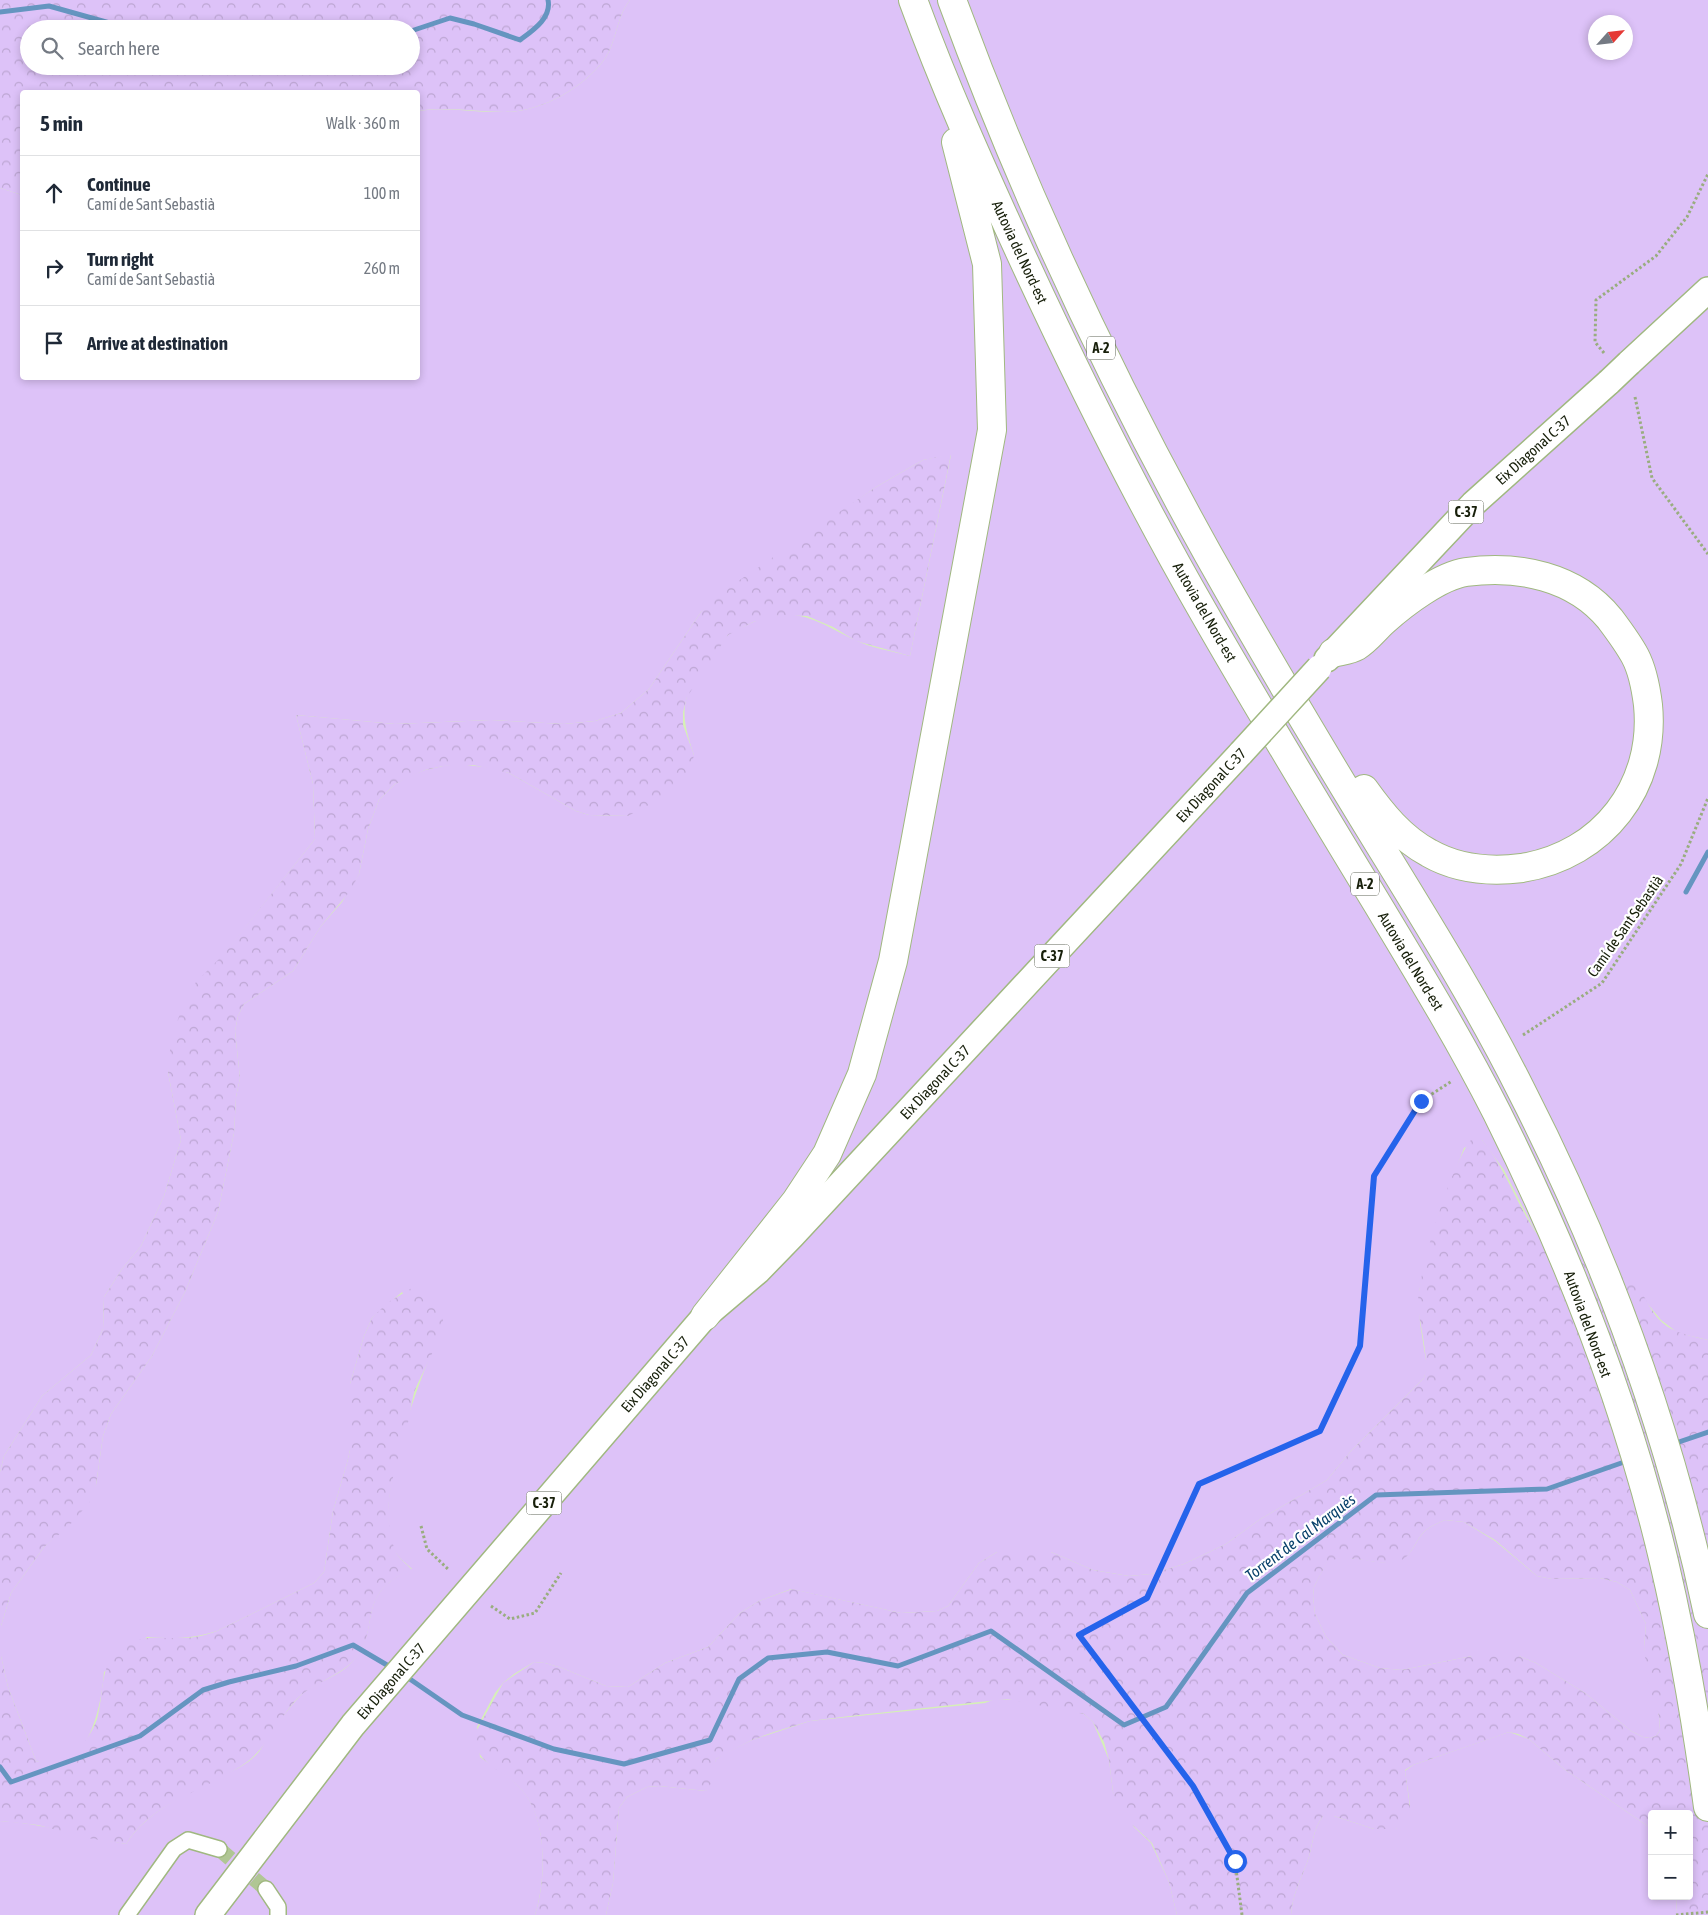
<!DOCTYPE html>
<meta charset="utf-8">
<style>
:root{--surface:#fff;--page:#f6f6f7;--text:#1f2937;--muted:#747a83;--line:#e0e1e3}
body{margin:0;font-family:"Asap Condensed",sans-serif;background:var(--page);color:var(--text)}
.controls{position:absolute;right:15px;bottom:15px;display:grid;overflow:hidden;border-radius:5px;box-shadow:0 2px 8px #0003}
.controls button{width:45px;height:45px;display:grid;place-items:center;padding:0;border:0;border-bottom:1px solid var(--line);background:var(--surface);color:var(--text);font:25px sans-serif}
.compass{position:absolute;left:1588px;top:15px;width:45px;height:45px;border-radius:50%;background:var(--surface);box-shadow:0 2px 8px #0003;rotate:63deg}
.stop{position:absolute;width:15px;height:15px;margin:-11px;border:4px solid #2563eb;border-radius:50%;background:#fff}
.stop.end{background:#2563eb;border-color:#fff;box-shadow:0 1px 5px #0008}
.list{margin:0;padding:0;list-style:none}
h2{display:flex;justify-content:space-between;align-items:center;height:65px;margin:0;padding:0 20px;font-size:21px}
h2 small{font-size:16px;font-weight:400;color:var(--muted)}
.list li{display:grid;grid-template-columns:32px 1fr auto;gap:15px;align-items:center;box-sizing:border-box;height:75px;padding:0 20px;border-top:1px solid var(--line)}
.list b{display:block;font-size:19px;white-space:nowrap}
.list p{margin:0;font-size:16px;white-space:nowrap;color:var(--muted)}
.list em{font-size:16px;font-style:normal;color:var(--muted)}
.icon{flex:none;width:28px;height:28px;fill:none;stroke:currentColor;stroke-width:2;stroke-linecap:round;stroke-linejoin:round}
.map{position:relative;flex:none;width:1708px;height:1915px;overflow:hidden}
.search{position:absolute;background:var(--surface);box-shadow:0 2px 8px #0003;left:20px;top:20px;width:400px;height:55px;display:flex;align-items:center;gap:12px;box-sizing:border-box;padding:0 18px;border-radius:28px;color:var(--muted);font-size:19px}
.panel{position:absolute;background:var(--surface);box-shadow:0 2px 8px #0003;left:20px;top:90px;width:400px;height:290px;border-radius:5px}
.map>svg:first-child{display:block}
</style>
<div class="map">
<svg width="1708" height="1915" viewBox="0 0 1708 1915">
<defs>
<pattern id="forest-crowns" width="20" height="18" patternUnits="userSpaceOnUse" patternTransform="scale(1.25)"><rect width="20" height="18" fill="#ddc2f8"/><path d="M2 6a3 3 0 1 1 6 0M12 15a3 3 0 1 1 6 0" fill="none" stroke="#bda6d3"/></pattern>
</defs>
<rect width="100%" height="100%" fill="#d6f0b6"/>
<!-- grass -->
<path fill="#ddc2f8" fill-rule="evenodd" d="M 630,0 L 1708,0 L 1708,1340 L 1678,1333 L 1661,1320 L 1647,1303 L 1546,1245 L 1533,1227 L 1504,1170 L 1482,1140 L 1464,1148 L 1439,1214 L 1419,1291 L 1420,1323 L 1427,1367 L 1424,1378 L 1351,1451 L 1327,1480 L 1259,1520 L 1226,1544 L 1184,1564 L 1151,1574 L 1129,1576 L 1093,1570 L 1051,1552 L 997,1552 L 979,1563 L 948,1606 L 937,1611 L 901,1613 L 791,1589 L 759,1601 L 740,1613 L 708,1647 L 665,1663 L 628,1687 L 606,1686 L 562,1668 L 545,1663 L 534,1662 L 514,1674 L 503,1683 L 495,1693 L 477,1727 L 480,1757 C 494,1768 512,1777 523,1791 C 548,1822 546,1879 535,1915 L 0,1915 L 0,1821 C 43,1823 84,1837 126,1844 C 147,1811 185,1795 218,1778 C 231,1772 247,1765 257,1754 C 262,1749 265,1741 269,1735 C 278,1722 289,1708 300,1696 C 314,1682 337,1678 351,1663 C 385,1627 351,1596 412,1569 C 407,1564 400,1559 396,1553 C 369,1513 418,1383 436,1342 L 402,1292 L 372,1318 L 364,1336 L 350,1384 L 350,1450 L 347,1463 L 333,1511 L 324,1572 L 314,1583 L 217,1631 C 193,1639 172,1639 147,1637 L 104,1672 C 102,1701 91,1761 55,1766 C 49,1766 42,1763 36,1761 L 8,1687 L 1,1656 L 1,1626 L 11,1593 L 44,1547 L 55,1537 L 96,1485 L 103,1436 L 111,1414 L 152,1356 L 185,1292 L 218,1212 L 234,1133 L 236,1097 L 240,1078 L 235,1031 L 238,1016 L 244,1004 L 293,971 L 321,926 L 342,902 L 359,874 L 368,829 L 379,800 L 395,784 L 410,776 L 425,770 L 443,766 L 459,764 L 492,768 L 509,773 L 576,811 L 589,815 L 628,816 L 694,755 C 681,717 678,697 707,664 C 715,656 720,644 727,636 C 732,631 741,628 747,625 C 793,602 816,621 855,640 C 871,648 892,651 910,656 L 951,455 L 923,460 L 876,487 L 701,612 L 649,689 L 621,713 L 595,721 L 564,724 L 491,720 L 395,724 L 296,715 L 313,784 L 315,839 L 223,956 L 197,982 L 168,1072 L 181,1140 L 164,1196 L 141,1246 L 122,1269 L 104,1297 L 103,1329 L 91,1355 L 42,1396 L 4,1456 L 0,1472 L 0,188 L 22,195 L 22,378 L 418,378 L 418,111 C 449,106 474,113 505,112 C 541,112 583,88 604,60 C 617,42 616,17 630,0 ZM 1596,22 L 1626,22 L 1626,52 L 1596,52 Z
M 1445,1520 L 1464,1522 L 1495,1541 L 1537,1576 L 1552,1579 L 1600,1578 L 1617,1582 L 1630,1590 L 1646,1624 L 1644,1647 L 1659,1716 L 1660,1730 L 1656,1736 L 1650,1738 L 1643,1737 L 1631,1731 L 1585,1693 L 1536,1663 L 1519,1656 L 1472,1656 L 1402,1670 L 1380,1668 L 1343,1655 L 1326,1637 L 1315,1614 L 1313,1596 L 1314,1587 L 1327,1561 C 1352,1551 1379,1569 1400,1560 C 1411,1556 1415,1543 1422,1534 C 1428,1527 1436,1524 1445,1520 Z
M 995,1699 L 1017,1700 L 1071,1710 L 1084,1714 L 1093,1722 L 1109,1760 L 1113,1792 L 1134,1827 L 1151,1843 L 1169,1882 L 1177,1915 L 606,1915 L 613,1883 L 619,1808 L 627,1797 L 647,1787 L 659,1786 L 706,1791 L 716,1759 L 724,1754 L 752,1740 L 810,1721 L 985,1703 Z
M 1509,1732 L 1529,1739 L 1564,1769 L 1652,1829 L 1652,1896 L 1676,1896 L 1677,1915 L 1291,1915 C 1292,1896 1300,1881 1307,1863 C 1313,1847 1312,1830 1323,1816 L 1334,1816 L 1374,1829 L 1396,1829 L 1410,1805 L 1405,1771 L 1413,1765 Z"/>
<!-- forest -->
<path fill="url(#forest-crowns)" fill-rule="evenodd" d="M 0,0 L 630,0 C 616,17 617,42 604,60 C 583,88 541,112 505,112 C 475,112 448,106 418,111 L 418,92 L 22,92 L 22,195 L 0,188 ZM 29,29 L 411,29 L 411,66 L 29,66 Z
M 951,454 L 910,656 L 856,641 L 833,627 L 807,616 L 780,615 L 753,622 L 728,635 L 687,697 L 683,712 L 683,725 L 694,755 L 690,771 L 669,794 L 628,816 L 589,815 L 576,811 L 509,773 L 473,765 L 443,766 L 425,770 L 395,784 L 379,800 L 368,829 L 359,874 L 351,890 L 321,926 L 293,971 L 244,1004 L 238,1016 L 235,1031 L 240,1078 L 236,1097 L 234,1133 L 218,1212 L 185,1292 L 152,1356 L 111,1414 L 103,1436 L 96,1485 L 89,1503 L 68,1527 L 44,1547 L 11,1593 L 1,1626 L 1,1656 L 8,1687 L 36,1761 C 54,1766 63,1766 77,1752 C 85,1742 93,1731 97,1719 C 104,1695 99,1665 120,1648 C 139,1633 161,1639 183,1638 C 195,1638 206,1635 217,1631 L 314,1583 L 324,1572 L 333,1511 L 347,1463 L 350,1450 L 350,1384 L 364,1336 L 372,1318 L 387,1303 L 415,1286 C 425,1293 441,1301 443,1315 C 445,1335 421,1373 414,1393 C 411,1404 410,1416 407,1427 C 396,1467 379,1508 395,1550 C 397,1557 407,1564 412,1570 C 350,1595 386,1632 349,1665 C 335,1677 316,1683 301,1695 C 280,1714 270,1745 247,1762 C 207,1791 154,1800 126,1844 L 87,1838 L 38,1825 L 0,1821 L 0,1472 L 4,1456 L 42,1396 L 91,1355 L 103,1329 L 104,1297 L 122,1269 L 141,1246 L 164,1196 L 181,1140 L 168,1072 L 171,1039 L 183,1005 L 196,982 L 223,955 L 315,839 L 313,784 L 296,715 L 395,724 L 491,720 L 564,724 L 595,721 L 621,713 L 649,689 L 701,612 L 725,590 L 876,487 L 923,460 Z
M 1471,1140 L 1482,1140 C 1510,1172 1523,1228 1554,1252 L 1637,1283 C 1658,1324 1662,1330 1708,1340 L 1708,1915 L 1677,1915 L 1676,1896 L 1689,1896 L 1689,1814 L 1652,1814 L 1652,1829 L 1564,1769 L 1529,1739 L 1518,1734 L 1509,1732 L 1498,1736 L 1413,1765 L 1405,1770 L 1411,1815 L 1396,1829 L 1374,1829 L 1334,1816 L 1323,1816 C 1312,1830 1313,1847 1307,1863 C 1300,1881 1292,1896 1291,1915 L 1177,1915 L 1169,1882 L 1152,1843 L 1125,1818 L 1117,1804 L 1113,1792 L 1109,1760 L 1104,1742 L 1093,1722 L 1084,1714 L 1007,1699 L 850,1716 L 810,1721 L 774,1732 L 752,1740 L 716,1759 L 712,1782 L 706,1791 L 659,1786 L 647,1787 L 627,1797 L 619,1808 L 613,1883 L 606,1915 L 535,1915 C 547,1877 548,1812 516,1784 C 497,1767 479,1765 473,1737 L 503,1683 L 534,1662 L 545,1663 L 562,1668 L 606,1686 L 628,1687 L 665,1663 L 708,1647 L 740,1613 L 759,1601 L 792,1589 L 901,1613 L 937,1611 L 948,1606 L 979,1563 L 997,1552 L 1051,1552 L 1093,1570 L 1129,1576 L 1151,1574 L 1184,1564 L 1226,1544 L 1259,1520 L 1327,1480 L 1351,1451 L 1424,1378 C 1430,1355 1419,1327 1418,1303 C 1418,1272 1452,1162 1471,1140 ZM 1445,1520 L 1464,1522 L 1495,1540 L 1537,1576 L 1552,1579 L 1600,1578 L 1617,1582 L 1630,1590 L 1646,1624 L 1644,1647 L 1648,1682 L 1659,1716 L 1660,1730 L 1656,1736 L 1650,1738 L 1643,1737 L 1631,1731 L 1585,1693 L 1536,1663 L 1519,1656 L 1472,1656 L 1402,1670 L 1380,1668 L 1343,1655 L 1326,1637 L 1315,1614 L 1313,1596 L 1314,1587 L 1327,1562 C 1352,1551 1379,1569 1400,1561 C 1411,1556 1415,1543 1422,1534 C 1428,1527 1436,1524 1445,1520 Z"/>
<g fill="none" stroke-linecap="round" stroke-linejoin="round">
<!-- stream -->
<path stroke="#6595c0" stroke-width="5" d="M 0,12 L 49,6 L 131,29
M 411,31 L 450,18 L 474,24 L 520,40 C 532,31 552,18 548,0
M 1686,892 L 1708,852
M 1673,1444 L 1708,1432
M 404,1675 L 462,1715 L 554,1749 L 624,1764 L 710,1740 L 739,1679 L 768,1658 L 827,1652 L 898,1666 L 991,1631 L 1124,1725 L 1166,1707 L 1247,1593 L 1376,1495 L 1547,1489 L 1627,1461
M 0,1767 L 11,1782 L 140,1736 L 203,1690 L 229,1682 L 296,1666 L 353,1645 L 392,1668"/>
<!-- minor-tunnel -->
<path stroke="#b0c694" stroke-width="15" stroke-dasharray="15 8" stroke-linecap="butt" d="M 219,1849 L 266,1889"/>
<!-- minor casing -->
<g stroke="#a0b880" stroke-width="18">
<path id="minor" d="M 266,1889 L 278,1907 L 278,1915
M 127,1915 L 174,1849 L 188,1840 L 219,1849"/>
</g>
<!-- trunk casing -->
<g stroke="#a0b880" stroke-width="28">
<path id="trunk" d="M 1629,363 L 1708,290
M 1327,659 L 1473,504 L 1609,382
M 208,1915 L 353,1725 L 705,1316 L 758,1271 L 792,1236 L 1241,753"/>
</g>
<!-- motorway casing -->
<g stroke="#a0b880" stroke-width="30">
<path id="motorway" d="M 913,0 C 944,85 981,167 1018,248 C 1075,372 1136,495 1204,613 C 1260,711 1319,808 1378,905 C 1419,973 1461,1042 1497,1113 C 1567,1253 1628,1409 1664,1562 C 1683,1643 1697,1725 1708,1807
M 952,0 C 1022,191 1109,376 1208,554 C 1258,643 1310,731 1363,818 C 1418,908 1474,996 1521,1090 C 1606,1256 1670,1432 1708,1614
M 1333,653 C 1340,651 1350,650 1357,646 C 1367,640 1376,628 1384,621 C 1404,603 1440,576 1466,572 C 1518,565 1575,576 1610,619 C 1619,631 1628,643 1635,656 C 1643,671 1646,689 1648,705 C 1656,786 1603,855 1522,868 C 1490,872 1457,869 1429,853 C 1401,838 1382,814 1364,789
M 705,1316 L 796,1201 L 827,1154 L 862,1074 L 893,961 L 992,430 L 987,264 L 956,142"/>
</g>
<!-- path -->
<path stroke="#99ad7f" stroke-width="3" stroke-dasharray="2.5 2.5" stroke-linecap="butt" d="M 1604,353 L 1595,342 L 1596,300 L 1656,256 L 1687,217 L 1708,174
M 1635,397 L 1652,478 L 1708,554
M 1523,1035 L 1602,983 L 1681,864 L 1708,798
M 421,1526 L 427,1549 L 449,1570
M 491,1606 L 510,1619 L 535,1613 L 561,1573
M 1242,1915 L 1235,1861 L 1193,1786 L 1079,1635 L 1147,1598 L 1199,1484 L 1320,1431 L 1360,1345 L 1374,1176 L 1421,1101 L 1452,1081
M 1676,1915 L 1708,1912"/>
<!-- minor -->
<use href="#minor" stroke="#fff" stroke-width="15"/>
<!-- trunk -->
<use href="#trunk" stroke="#fff" stroke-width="25"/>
<!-- motorway -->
<use href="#motorway" stroke="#fff" stroke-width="28"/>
<!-- trunk-bridge casing -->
<g stroke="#a0b880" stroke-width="28" stroke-linecap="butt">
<path id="trunk-bridge" d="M 1609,382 L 1629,363
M 1241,753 L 1319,668"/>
</g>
<!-- trunk-bridge -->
<use href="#trunk-bridge" stroke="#fff" stroke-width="25"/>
</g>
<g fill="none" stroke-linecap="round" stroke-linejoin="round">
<!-- route -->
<path stroke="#2563eb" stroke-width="6" d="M 1235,1861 L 1193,1786 L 1079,1635 L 1147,1598 L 1199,1484 L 1320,1431 L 1360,1346 L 1374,1176 L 1421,1101"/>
</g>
<g text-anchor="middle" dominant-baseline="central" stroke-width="4.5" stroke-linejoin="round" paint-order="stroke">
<!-- shield labels -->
<g fill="#fff" stroke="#5d6254" stroke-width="1">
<rect x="1087" y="336.5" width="28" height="23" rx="4"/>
<rect x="1448.5" y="500.5" width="35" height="23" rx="4"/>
<rect x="1351" y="872.5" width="28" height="23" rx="4"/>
<rect x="1034.5" y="944.5" width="35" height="23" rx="4"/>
<rect x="526.5" y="1491.5" width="35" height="23" rx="4"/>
</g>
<g font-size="14" font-weight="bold" fill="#171f0a">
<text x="1101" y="348">A-2</text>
<text x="1466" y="512">C-37</text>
<text x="1365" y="884">A-2</text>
<text x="1052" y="956">C-37</text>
<text x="544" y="1503">C-37</text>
</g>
<!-- street labels -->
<g font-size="15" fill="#171f0a" stroke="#fff">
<text transform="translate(1020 252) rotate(65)">Autovia del Nord-est</text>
<text transform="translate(1533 450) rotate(-42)">Eix Diagonal C-37</text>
<text transform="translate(1205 612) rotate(60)">Autovia del Nord-est</text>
<text transform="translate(1211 785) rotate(-47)">Eix Diagonal C-37</text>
<text transform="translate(1625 926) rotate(-55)">Camí de Sant Sebastià</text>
<text transform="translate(1411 961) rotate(59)">Autovia del Nord-est</text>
<text transform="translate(935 1082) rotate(-47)">Eix Diagonal C-37</text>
<text transform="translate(1588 1324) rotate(70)">Autovia del Nord-est</text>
<text transform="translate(655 1374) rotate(-49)">Eix Diagonal C-37</text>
<text transform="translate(391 1681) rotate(-49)">Eix Diagonal C-37</text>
</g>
<!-- water labels -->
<g font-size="16" font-style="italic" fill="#08416b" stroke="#fff">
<text transform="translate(1300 1537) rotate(-37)">Torrent de Cal Marquès</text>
</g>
</g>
</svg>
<div class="controls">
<button>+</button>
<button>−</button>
</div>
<svg class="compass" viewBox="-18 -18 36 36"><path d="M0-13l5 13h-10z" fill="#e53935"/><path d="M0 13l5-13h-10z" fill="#747a83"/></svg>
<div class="stop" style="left:1235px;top:1861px"></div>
<div class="stop end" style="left:1421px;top:1101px"></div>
<div class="search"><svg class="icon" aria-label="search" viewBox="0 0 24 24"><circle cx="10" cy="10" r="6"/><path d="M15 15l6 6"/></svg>Search here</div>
<section class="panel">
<h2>5 min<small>Walk · 360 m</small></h2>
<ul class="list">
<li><svg class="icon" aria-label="ahead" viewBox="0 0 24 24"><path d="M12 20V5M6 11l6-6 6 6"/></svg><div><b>Continue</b><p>Camí de Sant Sebastià</p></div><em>100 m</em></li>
<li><svg class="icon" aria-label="right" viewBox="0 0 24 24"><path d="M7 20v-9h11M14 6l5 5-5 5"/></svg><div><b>Turn right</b><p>Camí de Sant Sebastià</p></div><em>260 m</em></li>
<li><svg class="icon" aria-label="arrive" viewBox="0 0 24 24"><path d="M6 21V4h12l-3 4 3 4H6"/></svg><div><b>Arrive at destination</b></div></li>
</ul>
</section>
</div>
